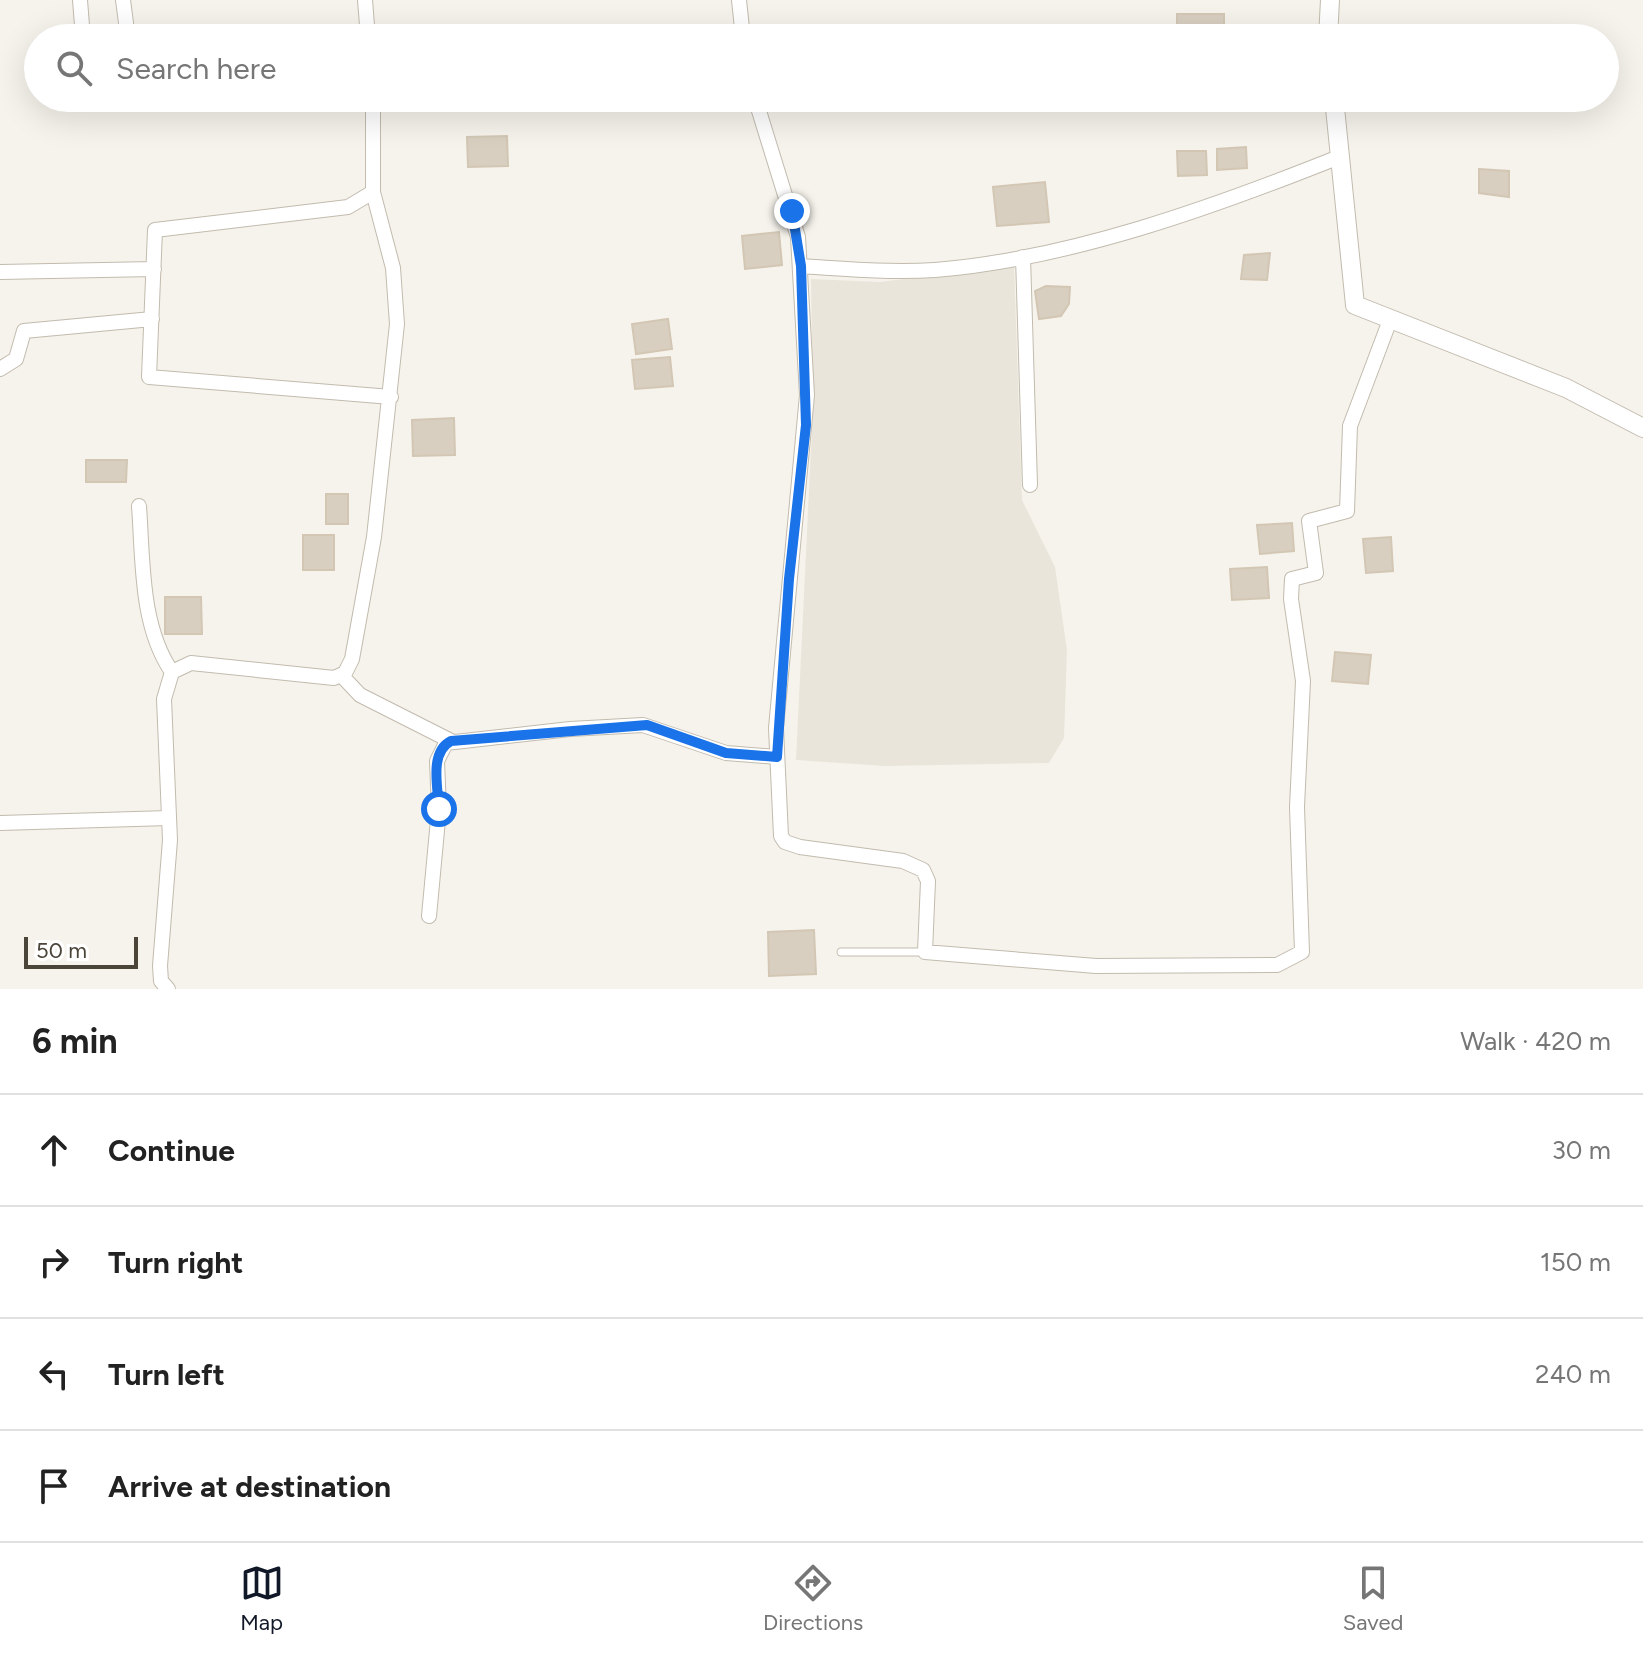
<!DOCTYPE html>
<meta charset="utf-8">
<style>
:root{--surface:#fff;--page:#f6f6f6;--text:#222;--muted:#767676;--line:#e0e0e0;--accent:#111827}
body{margin:0;font-family:Figtree,sans-serif;background:var(--page);color:var(--text)}
.scale{position:absolute;left:24px;bottom:20px;width:114px;box-sizing:border-box;padding-left:8px;border:4px solid #4b4439;border-top:0;font-size:22px;line-height:28px;white-space:nowrap;color:#4b4439;-webkit-text-stroke:6px #fff;paint-order:stroke}
.stop{position:absolute;width:24px;height:24px;margin:-18px;border:6px solid #1a73e8;border-radius:50%;background:#fff}
.stop.end{background:#1a73e8;border-color:#fff;box-shadow:0 2px 8px #0008}
.list{margin:0;padding:0;list-style:none}
h2{display:flex;justify-content:space-between;align-items:center;height:104px;margin:0;padding:0 32px;font-size:34px}
h2 small{font-size:26px;font-weight:400;color:var(--muted)}
.list li{display:grid;grid-template-columns:52px 1fr auto;gap:24px;align-items:center;box-sizing:border-box;height:112px;padding:0 32px;border-top:2px solid var(--line)}
.list b{display:block;font-size:30px;white-space:nowrap}
.list em{font-size:26px;font-style:normal;color:var(--muted)}
.icon{flex:none;width:44px;height:44px;fill:none;stroke:currentColor;stroke-width:2;stroke-linecap:round;stroke-linejoin:round}
.map{position:relative;flex:none;width:1643px;height:989px;overflow:hidden}
.search{position:absolute;background:var(--surface);box-shadow:0 8px 32px #0002;left:24px;right:24px;top:24px;height:88px;display:flex;align-items:center;gap:20px;box-sizing:border-box;padding:0 28px;border-radius:44px;color:var(--muted);font-size:30px}
.sheet{height:552px;background:var(--surface)}
nav{display:flex;justify-content:space-around;align-items:center;box-sizing:border-box;height:112px;border-top:2px solid var(--line);background:var(--surface);font-size:22px;color:var(--muted)}
nav a{display:grid;justify-items:center;gap:4px}
nav .on{color:var(--accent)}
.map>svg:first-child{display:block}
</style>
<div class="map">
<svg width="1643" height="989" viewBox="0 0 1643 989">
<rect width="100%" height="100%" fill="#f6f3ec"/>
<!-- residential -->
<path fill="#eae5da" d="M 1014,265 L 1022,500 L 1055,567 L 1067,650 L 1064,738 L 1049,763 L 885,766 L 796,760 L 813,408 L 811,279 L 880,282 Z"/>
<!-- building -->
<path fill="#d8cfc1" stroke="#d3c7b4" stroke-width="2" d="M 1177,14 L 1224,14 L 1224,38 L 1177,38 Z
M 507,136 L 508,166 L 468,167 L 467,137 Z
M 1246,147 L 1247,168 L 1217,170 L 1217,149 Z
M 1177,151 L 1206,151 L 1207,175 L 1178,176 Z
M 1479,169 L 1509,171 L 1509,197 L 1479,193 Z
M 1045,182 L 1049,222 L 997,226 L 993,187 Z
M 779,232 L 782,265 L 745,269 L 742,236 Z
M 1270,253 L 1267,280 L 1241,279 L 1244,255 Z
M 1046,286 L 1070,287 L 1069,304 L 1061,316 L 1039,319 L 1035,291 Z
M 668,319 L 672,349 L 636,354 L 632,324 Z
M 670,357 L 673,386 L 635,389 L 632,360 Z
M 454,418 L 455,455 L 413,456 L 412,420 Z
M 86,460 L 127,460 L 126,482 L 86,482 Z
M 326,494 L 348,494 L 348,524 L 326,524 Z
M 1292,523 L 1294,551 L 1260,554 L 1257,525 Z
M 303,535 L 334,535 L 334,570 L 303,570 Z
M 1391,537 L 1393,571 L 1366,573 L 1363,539 Z
M 1267,567 L 1269,598 L 1232,600 L 1230,569 Z
M 165,597 L 201,597 L 202,634 L 165,634 Z
M 1335,652 L 1371,655 L 1368,684 L 1332,681 Z
M 814,930 L 816,974 L 769,976 L 768,932 Z"/>
<g fill="none" stroke-linecap="round" stroke-linejoin="round">
<!-- service casing -->
<g stroke="#c2bbae" stroke-width="9">
<path id="service" d="M 841,952 L 925,952"/>
</g>
<!-- minor casing -->
<g stroke="#c2bbae" stroke-width="16">
<path id="minor" d="M 80,0 L 83,38
M 123,0 L 128,38
M 365,0 L 368,38
M 739,0 L 743,38
M 88,98 L 88,101 L 129,98
M 755,98 L 798,237 L 807,395 L 776,728 L 781,836 L 785,842 L 800,847 L 903,861 L 923,870 L 928,881 L 925,952 L 1096,966 L 1277,965 L 1302,952 L 1297,807 L 1303,681 L 1291,599 L 1292,579 L 1316,573 L 1309,521 L 1347,511 L 1350,426 L 1390,320
M 373,192 L 348,207 L 155,230 L 149,377 L 391,397
M 1023,257 L 1030,485
M 801,266 C 845,269 891,273 935,270 C 1070,259 1214,207 1339,157
M 0,272 L 154,269
M 0,369 L 16,359 L 24,331 L 152,319
M 139,506 C 143,559 140,626 172,672
M 342,676 L 360,695 L 451,741
M 0,823 L 169,818
M 429,916 L 439,809 L 437,761 L 446,743 L 570,729 L 643,725 L 726,753 L 777,757
M 168,989 L 161,981 L 160,966 L 170,840 L 164,699 L 172,672 L 191,663 L 334,678 L 345,673 L 352,659 L 374,537 L 397,324 L 393,268 L 373,192 L 373,98"/>
</g>
<!-- tertiary casing -->
<g stroke="#c2bbae" stroke-width="20">
<path id="tertiary" d="M 1328,38 L 1330,0
M 1334,98 L 1355,305 L 1566,388 L 1643,428"/>
</g>
<!-- service -->
<use href="#service" stroke="#fff" stroke-width="7"/>
<!-- minor -->
<use href="#minor" stroke="#fff" stroke-width="14"/>
<!-- tertiary -->
<use href="#tertiary" stroke="#fff" stroke-width="18"/>
</g>
<g fill="none" stroke-linecap="round" stroke-linejoin="round">
<!-- route -->
<path stroke="#1a73e8" stroke-width="10" d="M 439,809 C 438,788 429,752 451,741 L 647,725 L 726,753 L 777,757 L 789,579 L 806,425 L 801,266 L 792,211"/>
</g>
</svg>
<div class="scale">50 m</div>
<div class="stop" style="left:439px;top:809px"></div>
<div class="stop end" style="left:792px;top:211px"></div>
<div class="search"><svg class="icon" aria-label="search" viewBox="0 0 24 24"><circle cx="10" cy="10" r="6"/><path d="M15 15l6 6"/></svg>Search here</div>
</div>
<section class="sheet">
<h2>6 min<small>Walk · 420 m</small></h2>
<ul class="list">
<li><svg class="icon" aria-label="ahead" viewBox="0 0 24 24"><path d="M12 20V5M6 11l6-6 6 6"/></svg><div><b>Continue</b></div><em>30 m</em></li>
<li><svg class="icon" aria-label="right" viewBox="0 0 24 24"><path d="M7 20v-9h11M14 6l5 5-5 5"/></svg><div><b>Turn right</b></div><em>150 m</em></li>
<li><svg class="icon" aria-label="left" viewBox="0 0 24 24"><path d="M17 20v-9H6M10 6l-5 5 5 5"/></svg><div><b>Turn left</b></div><em>240 m</em></li>
<li><svg class="icon" aria-label="arrive" viewBox="0 0 24 24"><path d="M6 21V4h12l-3 4 3 4H6"/></svg><div><b>Arrive at destination</b></div></li>
</ul>
</section>
<nav>
<a class="on"><svg class="icon" aria-label="map" viewBox="0 0 24 24"><path d="M3 6l6-2 6 2 6-2v14l-6 2-6-2-6 2zM9 4v14M15 6v14"/></svg>Map</a>
<a><svg class="icon" aria-label="directions" viewBox="0 0 24 24"><path d="M12 3l9 9-9 9-9-9zM9 14v-3h6M13 9l2 2-2 2"/></svg>Directions</a>
<a><svg class="icon" aria-label="saved" viewBox="0 0 24 24"><path d="M7 4h10v16l-5-4-5 4z"/></svg>Saved</a>
</nav>
